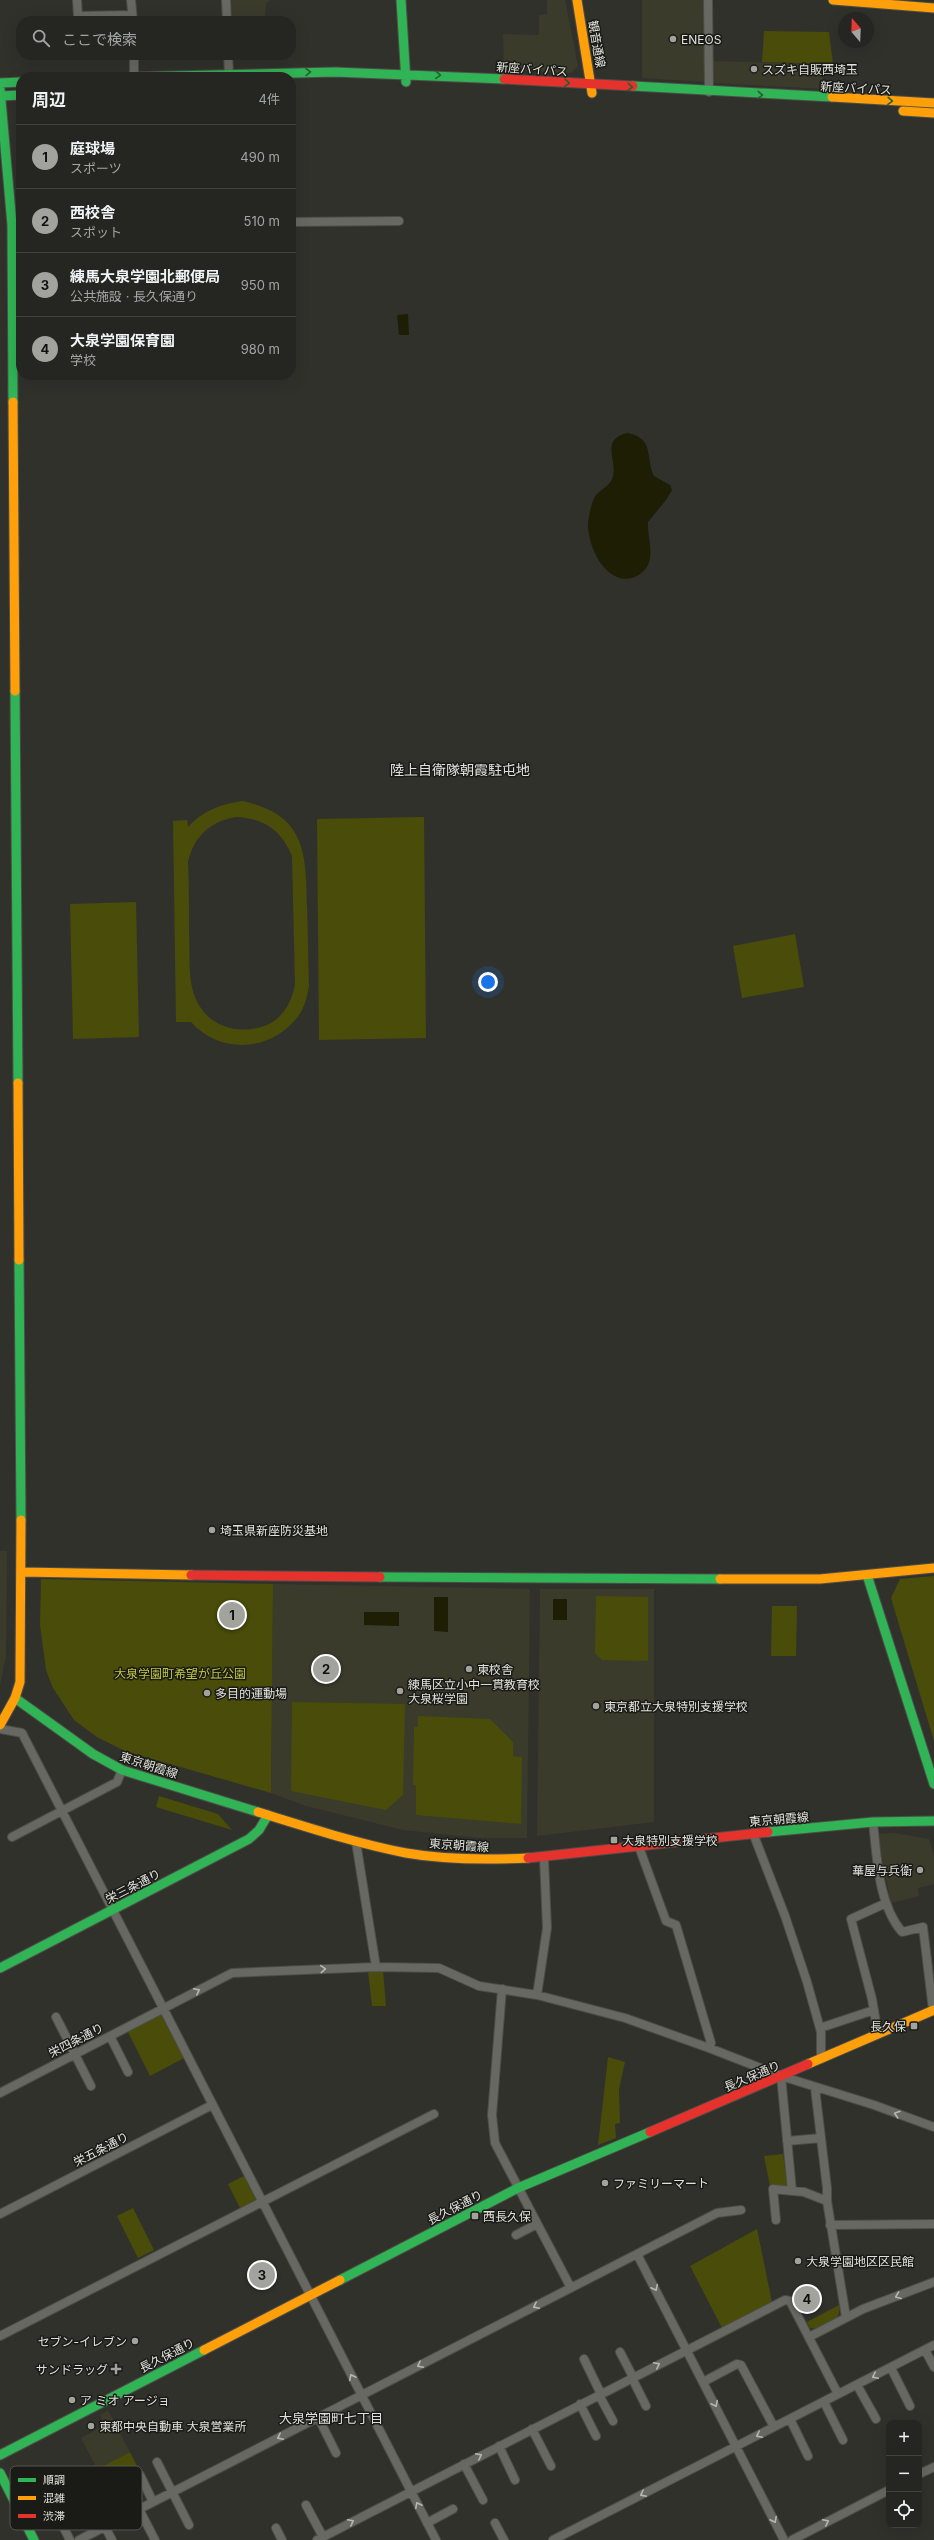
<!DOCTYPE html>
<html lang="ja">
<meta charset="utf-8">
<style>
:root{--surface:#252521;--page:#31312e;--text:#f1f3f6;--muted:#a3a5a5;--line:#42423f;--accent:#a3a39d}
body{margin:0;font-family:Inter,"Noto Sans JP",sans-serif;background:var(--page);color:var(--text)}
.controls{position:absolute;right:12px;bottom:12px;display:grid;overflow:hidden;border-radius:8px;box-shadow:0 4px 16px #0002}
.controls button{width:36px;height:36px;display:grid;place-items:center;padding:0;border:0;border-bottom:1px solid var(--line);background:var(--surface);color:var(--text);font:20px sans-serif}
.compass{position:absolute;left:838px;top:12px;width:36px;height:36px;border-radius:50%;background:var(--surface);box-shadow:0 4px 16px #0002;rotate:341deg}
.you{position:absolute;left:488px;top:982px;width:14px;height:14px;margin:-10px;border:3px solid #fff;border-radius:50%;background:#1a73e8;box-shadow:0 0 0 6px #1a73e833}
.badge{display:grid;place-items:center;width:26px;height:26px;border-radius:50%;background:var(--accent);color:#111;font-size:13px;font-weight:700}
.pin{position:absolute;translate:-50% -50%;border:2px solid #fff;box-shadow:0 1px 4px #0006}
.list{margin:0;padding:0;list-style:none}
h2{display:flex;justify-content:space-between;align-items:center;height:52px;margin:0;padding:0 16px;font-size:17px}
h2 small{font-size:13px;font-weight:400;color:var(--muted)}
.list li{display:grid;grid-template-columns:26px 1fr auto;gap:12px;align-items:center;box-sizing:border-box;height:64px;padding:0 16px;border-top:1px solid var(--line)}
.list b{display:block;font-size:15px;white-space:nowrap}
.list p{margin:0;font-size:13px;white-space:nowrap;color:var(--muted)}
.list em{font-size:13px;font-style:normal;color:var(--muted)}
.icon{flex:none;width:22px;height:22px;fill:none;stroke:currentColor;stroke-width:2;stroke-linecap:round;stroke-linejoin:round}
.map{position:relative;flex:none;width:934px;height:2540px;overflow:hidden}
.search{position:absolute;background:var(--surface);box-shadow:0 4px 16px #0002;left:16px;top:16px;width:280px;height:44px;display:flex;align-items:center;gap:10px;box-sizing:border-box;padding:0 14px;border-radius:16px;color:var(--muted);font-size:15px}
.panel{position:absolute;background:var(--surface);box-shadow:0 4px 16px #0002;left:16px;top:72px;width:280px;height:308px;border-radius:16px}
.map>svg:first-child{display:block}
</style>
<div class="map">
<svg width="934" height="2540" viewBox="0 0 934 2540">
<rect width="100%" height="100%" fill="#31312c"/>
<!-- built -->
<path fill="#3a3b2b" d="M 230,0 L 270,0 L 266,3 L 265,18 L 231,19 Z
M 547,0 L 565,0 L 578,66 L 571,73 L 504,70 L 503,34 L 539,35 L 539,15 L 547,14 Z
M 642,0 L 704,0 L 705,82 L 642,78 Z
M 711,61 L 821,64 L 824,89 L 712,83 Z
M 0,1551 L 7,1551 L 6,1656 L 0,1686 Z
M 273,1584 L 530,1589 L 527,1838 L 480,1838 L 403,1830 L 306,1806 L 271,1793 Z
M 540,1589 L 654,1589 L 654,1822 L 537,1836 Z
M 894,1833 L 929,1839 L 934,1856 L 934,1884 L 918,1888 L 919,1896 L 891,1903 L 877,1834 Z
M 108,2410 L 130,2452 L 97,2469 L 81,2438 L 105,2425 L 100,2415 Z"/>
<!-- green -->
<path fill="#4a4c0a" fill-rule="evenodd" d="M 764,31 L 829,32 L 833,64 L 762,62 Z
M 243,801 C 305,815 306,851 307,906 C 308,933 308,959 309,986 C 307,996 305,1007 299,1015 C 273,1052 220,1055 191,1022 L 176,1022 L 173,821 L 187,820 L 188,827 C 202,811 221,804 243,801 ZM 236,817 C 264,818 281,830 292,856 L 295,984 C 292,1003 281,1022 261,1027 C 230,1036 199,1021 192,987 C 188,969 190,948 189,929 C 189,907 189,884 188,862 C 194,836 211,821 236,817 Z
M 424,817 L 426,1038 L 319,1040 L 317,819 Z
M 136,902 L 139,1037 L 73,1039 L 70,904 Z
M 795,934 L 804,987 L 742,998 L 733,946 Z
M 934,1576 L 934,1741 L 891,1598 L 900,1579 Z
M 41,1579 L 273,1584 L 271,1793 L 125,1751 L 97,1737 L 74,1720 L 53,1688 L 46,1670 L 40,1625 Z
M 596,1596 L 648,1597 L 648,1661 L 602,1660 L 595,1653 Z
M 772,1606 L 797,1606 L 796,1656 L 771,1656 Z
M 292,1702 L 405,1704 L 403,1795 L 386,1810 L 291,1791 Z
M 418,1716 L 490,1719 L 513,1742 L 513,1756 L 522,1757 L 521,1824 L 416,1815 L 416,1785 L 413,1785 L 414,1727 L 418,1727 Z
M 159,1796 L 218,1814 L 232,1830 L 156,1807 Z
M 383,1970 L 386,2006 L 372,2006 L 368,1971 Z
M 159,2014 L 164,2016 L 186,2057 L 150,2076 L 127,2030 Z
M 608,2057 L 625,2062 L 619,2089 L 620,2123 L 615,2124 L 616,2138 L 598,2145 Z
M 783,2154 L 787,2184 L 784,2187 L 770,2186 L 764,2156 Z
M 244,2176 L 256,2200 L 240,2208 L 228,2184 Z
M 133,2208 L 154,2250 L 138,2258 L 117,2216 Z
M 757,2229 L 772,2302 L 722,2328 L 690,2266 Z
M 839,2305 C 842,2321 828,2323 816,2329 L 810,2328 L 807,2322 Z
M 130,2452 L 140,2472 L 107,2489 L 97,2469 Z"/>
<!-- water -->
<path fill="#1d1e04" d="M 408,314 L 409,335 L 399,335 L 397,315 Z
M 627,433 C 655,438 645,457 654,476 L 670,485 L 672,490 L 666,500 L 648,522 C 647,536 654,552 648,565 C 645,571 639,576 632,578 C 605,585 587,545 588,523 C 589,515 592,499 597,494 C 603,488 611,485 613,476 C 617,459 600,440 627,433 Z
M 434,1597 L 448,1597 L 448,1632 L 434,1631 Z
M 553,1599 L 567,1599 L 567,1620 L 553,1620 Z
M 364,1612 L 399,1612 L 399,1626 L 364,1625 Z"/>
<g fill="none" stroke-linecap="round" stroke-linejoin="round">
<!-- street casing -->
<g stroke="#4d4d48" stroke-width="10">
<path id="street" d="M 77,0 L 78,16 L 132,15
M 131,0 L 133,21
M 226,0 L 227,21
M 708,0 L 709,92
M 134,55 L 134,77
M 228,55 L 229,74
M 291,222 L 399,221
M 12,225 L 21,225
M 0,1729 L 22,1733 L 436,2540
M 873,1822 C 877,1857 878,1904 902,1932 L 923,1927 L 933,2010
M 753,1833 L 785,1916 L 807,1982 L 821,2032 L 821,2059
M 12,1837 L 117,1782 L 122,1770
M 356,1842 L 376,1967
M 639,1847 L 666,1921 L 676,1925 L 711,2043 L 709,2048
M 502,1989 L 492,2115 L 495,2143 L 571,2288
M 537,1995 L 547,1928 L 544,1858
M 56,2017 L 91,2086
M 820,2028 L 874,2010
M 878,2034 L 872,1999 L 851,1919 L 886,1903
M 110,2036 L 128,2072
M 781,2076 L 792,2191
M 815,2088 L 827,2188 L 827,2201 L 846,2317
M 0,2093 L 232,1973 L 376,1967 L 439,1968 L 479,1986 L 537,1995 L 625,2018 L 709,2048 L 781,2076 L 874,2105 L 934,2127
M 787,2141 L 821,2138
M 0,2214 L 212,2105
M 776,2220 L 773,2189 L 804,2192 L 827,2201
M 830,2225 L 934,2224
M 516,2235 L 537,2224
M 637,2254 L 784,2540
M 0,2336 L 434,2114
M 809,2337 L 863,2309 L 934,2282
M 925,2350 L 934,2367
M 620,2352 L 633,2377
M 584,2359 L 601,2394
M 891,2368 L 910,2406
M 632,2378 L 646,2406
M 703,2382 L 737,2364 L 741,2365 L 774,2427
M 857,2385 L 876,2419
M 599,2395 L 613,2421
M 824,2402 L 843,2440
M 580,2404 L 596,2436
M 318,2417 L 336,2453
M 790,2419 L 808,2456
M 532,2429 L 551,2466
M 499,2446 L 515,2480
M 157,2462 L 189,2525
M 464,2464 L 483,2500
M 919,2474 L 934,2467
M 140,2475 L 153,2502
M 306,2505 L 323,2537
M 53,2507 L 70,2540
M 139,2509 L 155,2540
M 427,2523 L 453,2509
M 495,2523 L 504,2540
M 105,2527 L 112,2540
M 276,2528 L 282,2540
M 79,2540 L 717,2213 L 741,2210
M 317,2540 L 785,2300 L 790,2301 L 838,2394
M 553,2540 L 934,2345
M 792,2540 L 889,2490"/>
</g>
<!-- fast casing -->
<g stroke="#4d4d48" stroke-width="11">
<path id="fast" d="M 401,0 L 406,82
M 129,77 L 335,72 L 504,79
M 0,83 L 21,82
M 633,86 L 832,97
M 0,89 L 12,225 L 13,402
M 0,96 L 21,95
M 15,691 L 18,1083
M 19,1260 L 21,1520
M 867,1575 L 934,1784
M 380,1577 L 720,1579
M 15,1698 L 93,1754 L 122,1770 L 258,1812
M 768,1832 L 873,1822 L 934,1821
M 0,1968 L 249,1839 L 259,1830 L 268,1815
M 340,2280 L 518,2188 L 650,2132
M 0,2455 L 204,2350
M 0,2473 L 34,2540"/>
</g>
<!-- slow casing -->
<g stroke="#4d4d48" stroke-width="11">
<path id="slow" d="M 577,0 L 592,93
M 833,0 L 934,8
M 832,97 L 934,103
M 903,111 L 934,113
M 13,402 L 15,691
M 18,1083 L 19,1260
M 21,1572 L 191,1575
M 720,1579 L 820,1579 L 934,1568
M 0,1725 L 15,1698 L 20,1682 L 21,1520
M 258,1812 C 307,1827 355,1843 406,1853 C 446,1860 487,1860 528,1858
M 808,2064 L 934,2010
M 204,2350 L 340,2280"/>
</g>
<!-- jam casing -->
<g stroke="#4d4d48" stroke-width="11">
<path id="jam" d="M 504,79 L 633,86
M 191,1575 L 380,1577
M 528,1858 L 768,1832
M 650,2132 L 808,2064"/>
</g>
<!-- street -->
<use href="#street" stroke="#686863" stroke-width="8"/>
<!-- fast -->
<use href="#fast" stroke="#30b455" stroke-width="9"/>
<!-- slow -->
<use href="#slow" stroke="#ff9f0a" stroke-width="9"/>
<!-- jam -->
<use href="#jam" stroke="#e5322d" stroke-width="9"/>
</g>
<!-- one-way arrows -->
<defs><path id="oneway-chevron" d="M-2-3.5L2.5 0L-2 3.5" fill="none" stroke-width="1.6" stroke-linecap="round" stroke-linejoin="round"/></defs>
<g stroke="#246032">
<use href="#oneway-chevron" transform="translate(308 72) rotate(-1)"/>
<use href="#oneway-chevron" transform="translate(438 75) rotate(3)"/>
<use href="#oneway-chevron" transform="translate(567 83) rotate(4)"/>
<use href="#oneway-chevron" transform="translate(630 87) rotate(4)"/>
<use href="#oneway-chevron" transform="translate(760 95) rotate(3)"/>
<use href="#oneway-chevron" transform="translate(890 101) rotate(2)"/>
</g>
<g stroke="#b6b7b0">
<use href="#oneway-chevron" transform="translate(323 1969) rotate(-3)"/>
<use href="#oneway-chevron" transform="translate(197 1991) rotate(-27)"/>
<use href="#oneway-chevron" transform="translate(897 2114) rotate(-162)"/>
<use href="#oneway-chevron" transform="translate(655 2288) rotate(63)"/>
<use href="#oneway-chevron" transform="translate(898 2296) rotate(159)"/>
<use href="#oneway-chevron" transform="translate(536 2306) rotate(153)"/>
<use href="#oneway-chevron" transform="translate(420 2365) rotate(153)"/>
<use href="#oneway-chevron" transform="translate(657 2365) rotate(-27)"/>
<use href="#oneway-chevron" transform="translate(875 2376) rotate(154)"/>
<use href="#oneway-chevron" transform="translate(352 2377) rotate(-117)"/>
<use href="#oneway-chevron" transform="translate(715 2404) rotate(63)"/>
<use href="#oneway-chevron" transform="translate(759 2435) rotate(153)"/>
<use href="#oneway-chevron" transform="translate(280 2437) rotate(153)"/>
<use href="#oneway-chevron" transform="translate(479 2456) rotate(-27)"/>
<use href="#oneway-chevron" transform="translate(643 2494) rotate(153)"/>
<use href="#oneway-chevron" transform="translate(418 2505) rotate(-117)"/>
<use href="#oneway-chevron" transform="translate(774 2520) rotate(63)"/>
<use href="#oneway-chevron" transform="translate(351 2522) rotate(-27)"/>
<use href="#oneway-chevron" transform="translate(826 2522) rotate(-27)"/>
</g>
<!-- markers -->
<g fill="#a3a39d" stroke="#1a1b16" stroke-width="1.5">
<circle cx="673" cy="39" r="4"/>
<circle cx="754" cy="69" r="4"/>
<circle cx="212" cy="1530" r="4"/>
<circle cx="469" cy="1669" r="4"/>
<circle cx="400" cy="1691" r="4"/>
<circle cx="207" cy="1693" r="4"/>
<circle cx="596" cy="1706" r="4"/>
<rect x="610" y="1836" width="8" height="8" rx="2"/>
<circle cx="920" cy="1870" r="4"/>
<rect x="910" y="2022" width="8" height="8" rx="2"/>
<circle cx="605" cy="2183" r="4"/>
<rect x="471" y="2212" width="8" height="8" rx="2"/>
<circle cx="798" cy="2261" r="4"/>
<circle cx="135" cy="2341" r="4"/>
<path d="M114 2363h4v4h4v4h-4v4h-4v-4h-4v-4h4z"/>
<circle cx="72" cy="2400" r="4"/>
<circle cx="91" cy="2426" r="4"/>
</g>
<g text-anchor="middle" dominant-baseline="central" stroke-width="3" stroke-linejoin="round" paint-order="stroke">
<!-- poi labels -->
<g font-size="12" fill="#e0e1da" stroke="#1a1b16" text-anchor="start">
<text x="681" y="39">ENEOS</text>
<text x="762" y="69">スズキ自販西埼玉</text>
<text x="220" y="1530">埼玉県新座防災基地</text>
<text x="477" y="1669">東校舎</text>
<text x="408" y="1684">練馬区立小中一貫教育校<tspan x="408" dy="14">大泉桜学園</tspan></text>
<text x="215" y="1693">多目的運動場</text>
<text x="604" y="1706">東京都立大泉特別支援学校</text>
<text x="622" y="1840">大泉特別支援学校</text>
<text x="912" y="1870" text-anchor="end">華屋与兵衛</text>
<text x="906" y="2026" text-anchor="end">長久保</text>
<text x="613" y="2183">ファミリーマート</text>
<text x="483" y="2216">西長久保</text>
<text x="806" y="2261">大泉学園地区区民館</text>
<text x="127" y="2341" text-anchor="end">セブン-イレブン</text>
<text x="108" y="2369" text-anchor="end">サンドラッグ</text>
<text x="80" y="2400">ア ミオ アージョ</text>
<text x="99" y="2426">東都中央自動車 大泉営業所</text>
</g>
<!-- street labels -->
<g font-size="12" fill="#e0e1da" stroke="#1a1b16">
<text transform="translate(597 44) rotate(80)">観音通線</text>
<text transform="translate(532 69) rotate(4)">新座バイパス</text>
<text transform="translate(856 88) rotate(3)">新座バイパス</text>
<text transform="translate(149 1765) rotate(18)">東京朝霞線</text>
<text transform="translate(779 1819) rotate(-5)">東京朝霞線</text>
<text transform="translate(459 1845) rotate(4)">東京朝霞線</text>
<text transform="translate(133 1886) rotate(-27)">栄三条通り</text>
<text transform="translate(76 2040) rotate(-27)">栄四条通り</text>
<text transform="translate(752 2076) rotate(-23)">長久保通り</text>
<text transform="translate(101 2149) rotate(-27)">栄五条通り</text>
<text transform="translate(455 2207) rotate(-27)">長久保通り</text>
<text transform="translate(167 2355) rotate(-27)">長久保通り</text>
</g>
<!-- park labels -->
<g font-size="12" fill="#c2c73f" stroke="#1a1b16">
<text x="180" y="1673">大泉学園町希望が丘公園</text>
</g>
<!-- neighbourhood labels -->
<g font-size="13" fill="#e0e1da" stroke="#1a1b16">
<text x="331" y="2418">大泉学園町七丁目</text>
</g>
<!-- quarter labels -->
<g font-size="14" fill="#e0e1da" stroke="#1a1b16">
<text x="460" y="769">陸上自衛隊朝霞駐屯地</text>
</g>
</g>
<!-- legend -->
<rect x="10" y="2466" width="132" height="64" rx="6" fill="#1a1b16" stroke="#555651" stroke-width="1"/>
<rect x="18" y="2478" width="18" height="4" fill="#30b455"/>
<rect x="18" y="2496" width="18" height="4" fill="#ff9f0a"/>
<rect x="18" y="2514" width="18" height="4" fill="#e5322d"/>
<g font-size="11" fill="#e0e1da">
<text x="43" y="2484">順調</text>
<text x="43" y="2502">混雑</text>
<text x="43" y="2520">渋滞</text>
</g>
</svg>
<div class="controls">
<button>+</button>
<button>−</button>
<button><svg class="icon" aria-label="locate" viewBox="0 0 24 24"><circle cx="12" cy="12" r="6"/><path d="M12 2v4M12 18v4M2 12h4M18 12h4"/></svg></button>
</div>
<svg class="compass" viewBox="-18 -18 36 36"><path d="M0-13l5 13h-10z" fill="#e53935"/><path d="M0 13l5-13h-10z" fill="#a3a5a5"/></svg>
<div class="you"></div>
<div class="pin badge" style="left:232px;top:1615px">1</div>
<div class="pin badge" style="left:326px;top:1669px">2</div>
<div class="pin badge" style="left:262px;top:2275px">3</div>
<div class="pin badge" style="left:807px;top:2299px">4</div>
<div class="search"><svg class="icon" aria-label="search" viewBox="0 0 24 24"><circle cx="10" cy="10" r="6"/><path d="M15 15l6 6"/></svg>ここで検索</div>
<section class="panel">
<h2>周辺<small>4件</small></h2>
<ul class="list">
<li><span class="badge">1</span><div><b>庭球場</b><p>スポーツ</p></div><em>490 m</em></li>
<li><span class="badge">2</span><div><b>西校舎</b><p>スポット</p></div><em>510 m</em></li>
<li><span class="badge">3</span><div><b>練馬大泉学園北郵便局</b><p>公共施設 · 長久保通り</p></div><em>950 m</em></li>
<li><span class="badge">4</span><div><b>大泉学園保育園</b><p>学校</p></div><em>980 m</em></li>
</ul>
</section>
</div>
